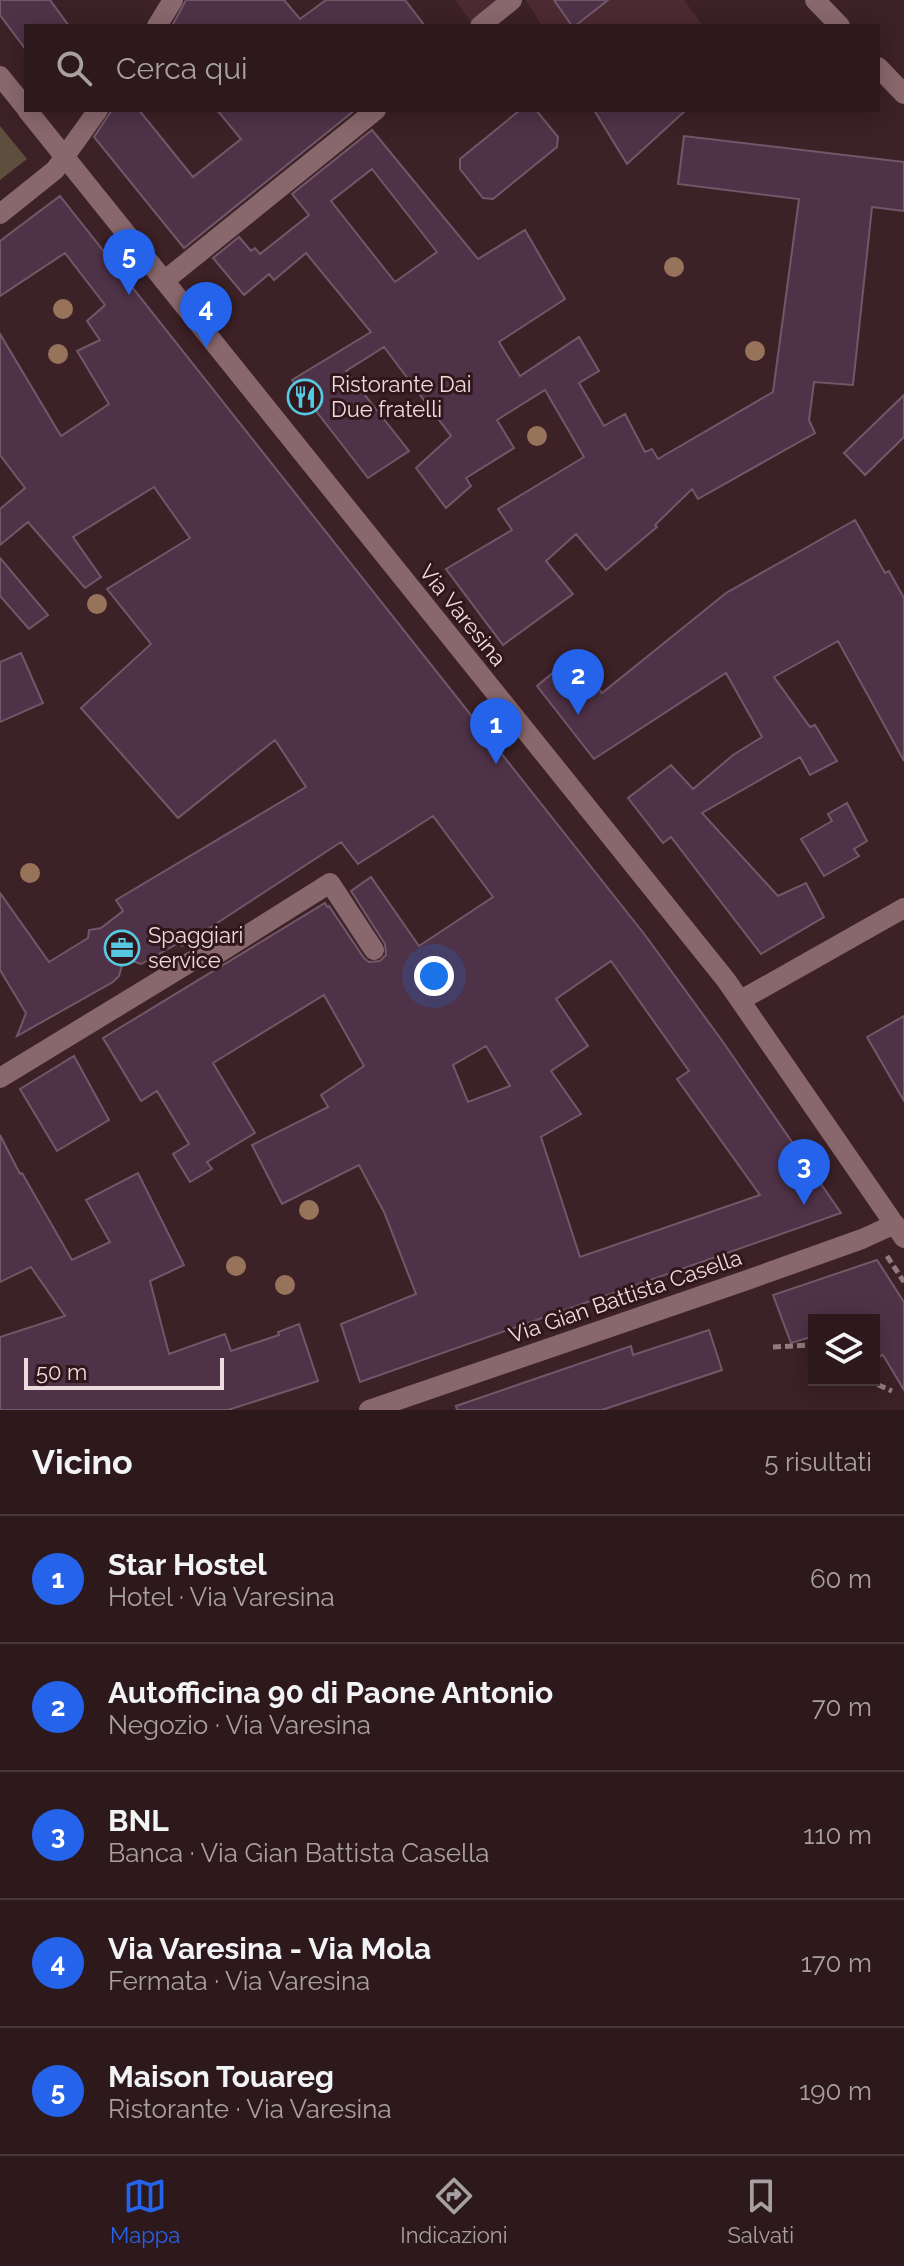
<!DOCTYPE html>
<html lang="it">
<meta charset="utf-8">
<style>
:root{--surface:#2d191c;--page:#392629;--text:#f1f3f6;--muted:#a7a0a3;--line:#48383b;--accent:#2563eb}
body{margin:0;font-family:Raleway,sans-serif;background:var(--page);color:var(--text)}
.controls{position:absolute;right:24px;bottom:24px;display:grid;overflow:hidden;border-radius:0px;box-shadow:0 4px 20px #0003}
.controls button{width:72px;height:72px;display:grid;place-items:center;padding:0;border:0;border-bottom:2px solid var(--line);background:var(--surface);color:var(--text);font:40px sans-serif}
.scale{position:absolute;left:24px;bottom:20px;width:200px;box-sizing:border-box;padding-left:8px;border:4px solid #eedbde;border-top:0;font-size:22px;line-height:28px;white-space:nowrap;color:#eedbde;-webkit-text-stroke:6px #31171c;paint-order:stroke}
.you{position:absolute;left:434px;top:976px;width:28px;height:28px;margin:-20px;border:6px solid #fff;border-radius:50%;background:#1a73e8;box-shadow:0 0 0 12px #1a73e833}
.badge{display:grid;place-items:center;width:52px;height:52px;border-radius:50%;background:var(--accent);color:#fff;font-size:26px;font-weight:700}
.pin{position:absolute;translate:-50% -66px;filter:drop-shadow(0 2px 4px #0008)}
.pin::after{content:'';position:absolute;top:42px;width:28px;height:24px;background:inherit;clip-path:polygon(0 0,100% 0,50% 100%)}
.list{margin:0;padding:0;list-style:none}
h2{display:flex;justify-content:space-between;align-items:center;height:104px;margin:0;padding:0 32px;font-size:34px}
h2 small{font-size:26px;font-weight:400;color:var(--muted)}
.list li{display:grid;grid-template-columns:52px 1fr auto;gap:24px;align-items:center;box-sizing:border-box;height:128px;padding:0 32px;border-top:2px solid var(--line)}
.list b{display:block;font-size:30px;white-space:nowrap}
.list p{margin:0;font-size:26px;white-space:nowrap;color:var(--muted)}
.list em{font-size:26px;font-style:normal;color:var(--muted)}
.icon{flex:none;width:44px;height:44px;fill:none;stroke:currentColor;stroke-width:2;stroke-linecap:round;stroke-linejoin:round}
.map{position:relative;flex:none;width:904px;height:1410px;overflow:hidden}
.search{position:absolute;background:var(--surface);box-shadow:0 4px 20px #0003;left:24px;right:24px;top:24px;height:88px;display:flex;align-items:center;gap:20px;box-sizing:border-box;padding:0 28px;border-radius:0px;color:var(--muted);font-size:30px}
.sheet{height:744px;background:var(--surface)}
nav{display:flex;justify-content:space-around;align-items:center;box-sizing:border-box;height:112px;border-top:2px solid var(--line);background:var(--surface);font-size:22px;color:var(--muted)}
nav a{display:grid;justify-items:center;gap:4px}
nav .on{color:var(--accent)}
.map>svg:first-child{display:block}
</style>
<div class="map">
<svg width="904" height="1410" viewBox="0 0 904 1410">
<rect width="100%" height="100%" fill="#3c2126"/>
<!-- built -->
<path fill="#4c2a31" d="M 455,0 L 509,0 L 474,26 Z
M 526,0 L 684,0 L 703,26 L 542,26 Z"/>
<!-- green -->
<path fill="#5d4e3e" d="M 0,126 L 27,159 L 0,180 Z"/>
<!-- building -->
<path fill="#4f3247" stroke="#715869" stroke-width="2" fill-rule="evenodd" d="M 0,0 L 50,0 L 69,26 L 26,26 L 26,50 L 0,15 Z
M 186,0 L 284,0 L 300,19 L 326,0 L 405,0 L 425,26 L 172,26 Z
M 554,0 L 608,0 L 575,26 L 572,26 Z
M 112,110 L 139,110 L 193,177 L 241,139 L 217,110 L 355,110 L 184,248 L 94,137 Z
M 520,110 L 536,110 L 558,137 L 557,147 L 493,199 L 483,198 L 460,169 L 460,159 Z
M 594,110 L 686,110 L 627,164 Z
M 372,130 L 478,259 L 525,230 L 565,299 L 499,342 L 520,376 L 579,337 L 599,371 L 579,383 L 604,426 L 625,414 L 645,452 L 652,449 L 658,459 L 773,392 L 799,199 L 678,184 L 684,136 L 904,162 L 904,211 L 872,207 L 853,385 L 814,382 L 809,420 L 815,433 L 698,499 L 692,489 L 655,525 L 657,527 L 606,570 L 576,534 L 546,561 L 573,594 L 503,645 L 446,569 L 512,530 L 498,509 L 584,457 L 545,390 L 497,420 L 514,448 L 466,478 L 471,486 L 446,508 L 416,468 L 451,436 L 384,347 L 346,371 L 409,451 L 368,478 L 292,380 L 371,332 L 306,253 L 274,280 L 269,274 L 244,295 L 213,258 L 239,237 L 251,251 L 255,248 L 260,254 L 309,215 L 292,194 ZM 372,169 L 437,252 L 395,282 L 331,201 Z
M 60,196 L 645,935 L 723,1042 L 841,1213 L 360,1382 L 341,1324 L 416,1294 L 384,1212 L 359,1165 L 282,1204 L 252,1145 L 328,1107 L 321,1095 L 364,1066 L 324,995 L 213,1063 L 255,1133 L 207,1162 L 212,1169 L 190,1182 L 173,1154 L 189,1144 L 157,1091 L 141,1101 L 103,1038 L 325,903 L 327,907 L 329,906 L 364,958 L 369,962 L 380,961 L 386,955 L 385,944 L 351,891 L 371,877 L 419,946 L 493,897 L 433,816 L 358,864 L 341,842 L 182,946 L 177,944 L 141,964 L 124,958 L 119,976 L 113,982 L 17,1036 L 26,1013 L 0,970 L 0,893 L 49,962 L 88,938 L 89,930 L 101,928 L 123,911 L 116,900 L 306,787 L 275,740 L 178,818 L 81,708 L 151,644 L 107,589 L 190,538 L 154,487 L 73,537 L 101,577 L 85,588 L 28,522 L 0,545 L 0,509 L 25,488 L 0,455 L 0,334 L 61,436 L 109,404 L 77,351 L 100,340 L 87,321 L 105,305 L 65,253 L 0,296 L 0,241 ZM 611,961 L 689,1071 L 677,1079 L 760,1195 L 580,1257 L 541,1137 L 581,1114 L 551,1071 L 588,1046 L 556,999 ZM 486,1046 L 510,1086 L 468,1102 L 453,1065 Z
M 904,395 L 904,437 L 865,475 L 844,453 Z
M 855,520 L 885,573 L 889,571 L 904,598 L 904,761 L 838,641 L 774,677 L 810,727 L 815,725 L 837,761 L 810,775 L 800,757 L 702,813 L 778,896 L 806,883 L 824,917 L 761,954 L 671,837 L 663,843 L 628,798 L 671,765 L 693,789 L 733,755 L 762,737 L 726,673 L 594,759 L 537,686 L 573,656 L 602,693 L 726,593 Z
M 0,558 L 48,615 L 29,629 L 0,596 Z
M 21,653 L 43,703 L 0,722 L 0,662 Z
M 847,803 L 867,841 L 854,849 L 859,856 L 824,876 L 801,839 L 832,821 L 828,814 Z
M 904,1016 L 904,1101 L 867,1037 Z
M 74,1056 L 109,1120 L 57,1151 L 20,1089 Z
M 0,1135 L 20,1174 L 22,1173 L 72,1260 L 110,1242 L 86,1200 L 138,1173 L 184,1265 L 150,1281 L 169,1354 L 225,1334 L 231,1351 L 279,1335 L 278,1332 L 299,1324 L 318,1381 L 228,1410 L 0,1410 L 0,1337 L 65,1316 L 31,1267 L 0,1282 Z
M 877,1260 L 904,1302 L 904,1390 L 883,1355 L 874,1359 L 874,1320 L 814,1320 L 814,1336 L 791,1343 L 773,1295 Z
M 709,1330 L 722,1370 L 602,1410 L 457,1410 L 456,1406 L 631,1346 L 633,1355 Z"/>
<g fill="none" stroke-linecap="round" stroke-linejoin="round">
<!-- path -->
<path stroke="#927b7f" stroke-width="5" stroke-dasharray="8 4" stroke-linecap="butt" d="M 887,1256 L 904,1282
M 773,1347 L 812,1345 L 814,1348
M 867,1380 L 892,1391"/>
<!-- minor -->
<path stroke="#89686d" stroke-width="20" d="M 815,0 L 840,26
M 157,26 L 173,0
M 480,26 L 512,0
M 878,67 L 904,94
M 0,76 L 26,108
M 27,110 L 726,980 L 904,1238
M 0,214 L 55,170 L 98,110
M 164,281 L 376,110
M 741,1000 L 904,908
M 0,1078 L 202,955 L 217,954 L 330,883 L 374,950
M 369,1410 L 750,1279 L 862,1239 L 895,1224"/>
</g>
<!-- trees -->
<g fill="#97735a">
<circle cx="674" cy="267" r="10"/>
<circle cx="63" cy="309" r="10"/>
<circle cx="755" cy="351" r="10"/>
<circle cx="58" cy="354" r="10"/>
<circle cx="537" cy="436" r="10"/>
<circle cx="97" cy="604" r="10"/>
<circle cx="30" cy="873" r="10"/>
<circle cx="309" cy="1210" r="10"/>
<circle cx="236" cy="1266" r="10"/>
<circle cx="285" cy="1285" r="10"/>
</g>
<!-- icons -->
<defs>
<g id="restaurant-ring" transform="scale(1.8)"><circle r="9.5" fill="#31171c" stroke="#56c9e1" stroke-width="1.5"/><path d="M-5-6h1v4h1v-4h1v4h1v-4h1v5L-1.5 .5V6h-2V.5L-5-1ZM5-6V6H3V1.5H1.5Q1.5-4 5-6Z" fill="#56c9e1"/></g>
<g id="office-ring" transform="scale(1.8)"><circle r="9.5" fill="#31171c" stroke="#56c9e1" stroke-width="1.5"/><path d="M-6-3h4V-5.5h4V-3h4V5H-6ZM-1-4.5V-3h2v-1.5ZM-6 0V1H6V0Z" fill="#56c9e1"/></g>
</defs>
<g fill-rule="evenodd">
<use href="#restaurant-ring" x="305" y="397"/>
<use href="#office-ring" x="122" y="948"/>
</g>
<g text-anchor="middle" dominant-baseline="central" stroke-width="6" stroke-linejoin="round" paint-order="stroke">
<!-- poi labels -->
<g font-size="22" fill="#eedbde" stroke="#31171c" text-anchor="start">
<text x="331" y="384">Ristorante Dai<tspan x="331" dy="25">Due fratelli</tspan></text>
<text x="148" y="935">Spaggiari<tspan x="148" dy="25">service</tspan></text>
</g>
<!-- street labels -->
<g font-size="22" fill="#eedbde" stroke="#31171c">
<text transform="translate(463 615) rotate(51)">Via Varesina</text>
<text transform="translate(625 1296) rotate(-19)">Via Gian Battista Casella</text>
</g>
</g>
</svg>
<div class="controls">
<button><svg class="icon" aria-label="layers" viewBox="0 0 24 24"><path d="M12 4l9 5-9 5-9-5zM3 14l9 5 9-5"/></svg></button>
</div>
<div class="scale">50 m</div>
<div class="you"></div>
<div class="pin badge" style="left:496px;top:764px">1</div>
<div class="pin badge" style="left:578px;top:715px">2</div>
<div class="pin badge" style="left:804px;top:1205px">3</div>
<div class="pin badge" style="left:206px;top:348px">4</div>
<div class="pin badge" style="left:129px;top:295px">5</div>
<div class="search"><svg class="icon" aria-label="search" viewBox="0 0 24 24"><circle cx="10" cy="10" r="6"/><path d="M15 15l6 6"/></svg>Cerca qui</div>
</div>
<section class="sheet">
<h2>Vicino<small>5 risultati</small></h2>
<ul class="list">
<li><span class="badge">1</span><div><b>Star Hostel</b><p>Hotel · Via Varesina</p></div><em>60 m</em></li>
<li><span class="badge">2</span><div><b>Autofficina 90 di Paone Antonio</b><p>Negozio · Via Varesina</p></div><em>70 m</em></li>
<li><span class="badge">3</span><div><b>BNL</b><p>Banca · Via Gian Battista Casella</p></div><em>110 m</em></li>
<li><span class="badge">4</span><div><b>Via Varesina - Via Mola</b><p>Fermata · Via Varesina</p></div><em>170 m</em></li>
<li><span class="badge">5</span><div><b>Maison Touareg</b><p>Ristorante · Via Varesina</p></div><em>190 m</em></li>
</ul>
</section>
<nav>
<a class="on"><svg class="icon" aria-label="map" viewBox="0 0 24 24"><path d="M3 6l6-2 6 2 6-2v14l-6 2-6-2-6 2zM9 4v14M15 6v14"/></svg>Mappa</a>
<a><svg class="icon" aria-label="directions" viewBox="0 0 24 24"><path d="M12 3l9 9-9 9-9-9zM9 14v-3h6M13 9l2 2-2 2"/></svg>Indicazioni</a>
<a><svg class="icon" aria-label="saved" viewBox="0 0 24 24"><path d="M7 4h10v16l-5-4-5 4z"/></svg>Salvati</a>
</nav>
